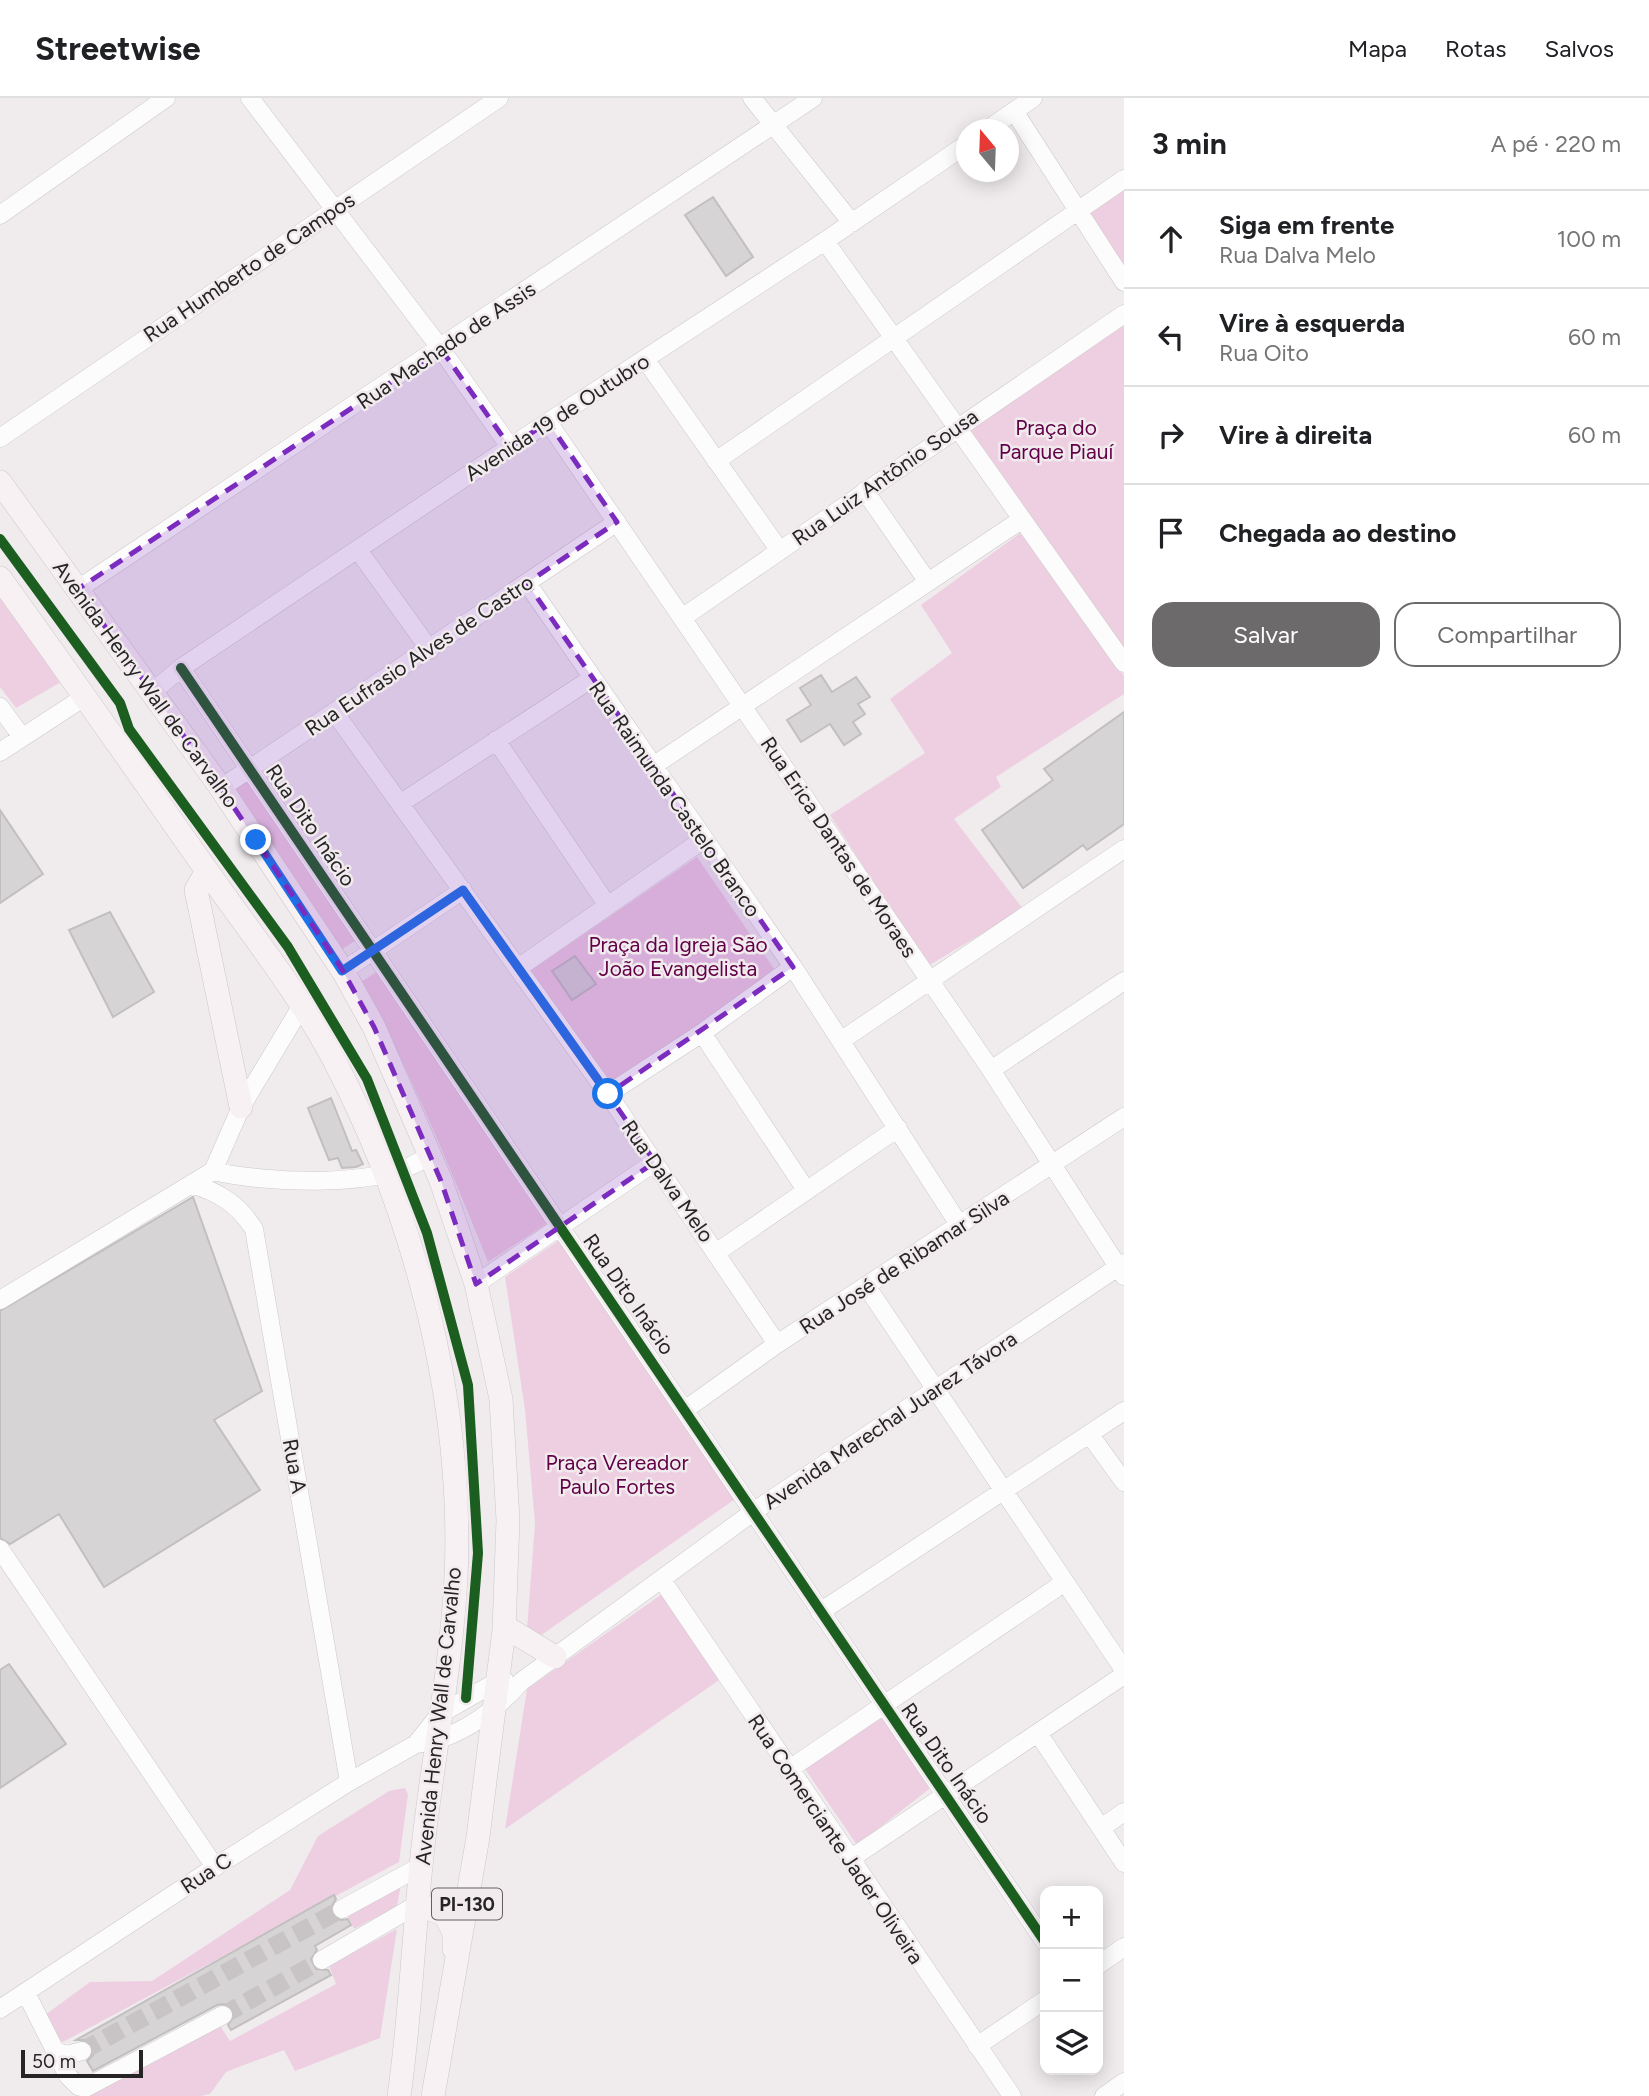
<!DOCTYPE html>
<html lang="pt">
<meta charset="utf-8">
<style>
:root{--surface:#fff;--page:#f2f2f2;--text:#202124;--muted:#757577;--line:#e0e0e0;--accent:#6d6a6b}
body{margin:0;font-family:Figtree,sans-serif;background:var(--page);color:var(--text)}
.controls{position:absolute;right:21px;bottom:21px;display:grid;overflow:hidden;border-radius:14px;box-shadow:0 4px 18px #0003}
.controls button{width:63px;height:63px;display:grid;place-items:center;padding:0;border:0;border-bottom:2px solid var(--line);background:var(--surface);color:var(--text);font:35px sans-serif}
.compass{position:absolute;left:956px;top:21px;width:63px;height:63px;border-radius:50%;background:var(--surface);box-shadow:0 4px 18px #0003;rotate:341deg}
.scale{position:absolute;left:21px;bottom:18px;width:122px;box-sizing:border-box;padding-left:7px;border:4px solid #262425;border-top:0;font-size:19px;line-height:24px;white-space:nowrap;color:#262425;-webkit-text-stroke:5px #f1ebee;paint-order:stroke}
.stop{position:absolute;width:21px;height:21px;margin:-16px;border:5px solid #1a73e8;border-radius:50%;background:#fff}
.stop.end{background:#1a73e8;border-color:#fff;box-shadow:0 2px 7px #0008}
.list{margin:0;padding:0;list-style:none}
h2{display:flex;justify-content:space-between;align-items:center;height:91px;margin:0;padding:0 28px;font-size:30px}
h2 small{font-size:23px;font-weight:400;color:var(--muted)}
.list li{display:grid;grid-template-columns:46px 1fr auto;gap:21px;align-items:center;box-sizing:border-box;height:98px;padding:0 28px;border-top:2px solid var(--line)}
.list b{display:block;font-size:26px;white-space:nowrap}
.list p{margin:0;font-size:23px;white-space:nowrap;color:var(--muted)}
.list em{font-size:23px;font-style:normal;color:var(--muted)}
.actions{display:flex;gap:14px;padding:21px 28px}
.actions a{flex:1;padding:16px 0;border:2px solid var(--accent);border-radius:21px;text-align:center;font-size:24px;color:var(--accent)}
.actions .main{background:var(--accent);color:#fff}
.icon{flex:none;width:38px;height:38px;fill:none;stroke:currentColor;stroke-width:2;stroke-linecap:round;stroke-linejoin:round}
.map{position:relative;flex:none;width:1124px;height:1998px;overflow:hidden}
header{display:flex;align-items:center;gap:42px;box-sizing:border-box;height:98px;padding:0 35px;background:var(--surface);border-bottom:2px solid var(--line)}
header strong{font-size:33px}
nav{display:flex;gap:38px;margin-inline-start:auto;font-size:24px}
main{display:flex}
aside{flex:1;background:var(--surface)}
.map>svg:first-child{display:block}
</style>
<header>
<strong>Streetwise</strong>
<nav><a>Mapa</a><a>Rotas</a><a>Salvos</a></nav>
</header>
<main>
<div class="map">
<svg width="1124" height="1998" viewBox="0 0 1124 1998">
<rect width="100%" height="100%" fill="#f0ecee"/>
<!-- green -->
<path fill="#eecfe1" d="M 1124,83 L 1124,170 L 1083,109 Z
M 1124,216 L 1124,557 L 962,324 Z
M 1023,433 L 1124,578 L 1124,596 L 996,679 L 1001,689 L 954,721 L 1023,811 L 928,868 L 830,717 L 925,655 L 890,601 L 952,555 L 921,507 Z
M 0,490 L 68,580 L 16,610 L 0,589 Z
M 252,679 L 360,840 L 342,851 L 233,693 Z
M 697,759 L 777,875 L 610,989 L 530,873 Z
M 378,873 L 551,1123 L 488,1164 C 450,1069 411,974 361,884 Z
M 561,1141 L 738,1399 L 540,1538 L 527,1531 L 535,1425 L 525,1312 L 505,1179 Z
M 665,1494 L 722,1580 L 505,1731 L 527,1591 Z
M 883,1619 L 933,1688 L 857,1747 L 805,1671 Z
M 405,1690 L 408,1696 L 399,1764 L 63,1944 L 51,1937 L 45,1917 L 90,1884 L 152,1883 L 290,1792 L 318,1738 L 389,1693 Z
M 402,1782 L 397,1808 L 354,1831 L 346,1814 Z
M 397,1831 L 380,1940 L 295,1973 L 284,1952 L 226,1974 L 210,1996 L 201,1998 L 88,1998 L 219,1926 L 230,1943 L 336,1886 L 329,1868 Z"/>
<!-- building -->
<path fill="#d7d4d5" stroke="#c2bfc1" stroke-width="2" d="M 713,99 L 753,159 L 726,178 L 685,117 Z
M 821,577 L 832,594 L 856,579 L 870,599 L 858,606 L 865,616 L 853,624 L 861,636 L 844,647 L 830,626 L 801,644 L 787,622 L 811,607 L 800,590 Z
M 1124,614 L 1124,726 L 1087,752 L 1083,747 L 1023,790 L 982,732 L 1053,682 L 1044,671 Z
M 0,712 L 43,776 L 0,805 Z
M 110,814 L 154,894 L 113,919 L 69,832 Z
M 575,858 L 596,886 L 572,902 L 552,873 Z
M 331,1000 L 352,1053 L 356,1052 L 363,1066 L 356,1069 L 342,1070 L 338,1060 L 329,1062 L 308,1010 Z
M 193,1099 L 262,1293 L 214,1322 L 260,1392 L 104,1489 L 59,1416 L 10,1446 L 0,1440 L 0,1213 Z
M 9,1566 L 66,1646 L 0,1690 L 0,1572 Z
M 334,1797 L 336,1801 L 331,1810 L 332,1817 L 341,1822 L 348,1821 L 351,1827 L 315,1848 L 317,1852 L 311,1861 L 316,1871 L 328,1872 L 331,1877 L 231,1932 L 228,1927 L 234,1918 L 233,1911 L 224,1906 L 217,1907 L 93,1973 L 87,1963 L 93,1957 L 93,1949 L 86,1942 L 76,1942 Z"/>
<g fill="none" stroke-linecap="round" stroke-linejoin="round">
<!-- minor-tunnel -->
<path stroke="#c8c4c6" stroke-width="18" stroke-dasharray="18 9" stroke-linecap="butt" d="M 223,1917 L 322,1862
M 82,1953 L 342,1811"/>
<!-- minor casing -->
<g stroke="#cbc8ca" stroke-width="19">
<path id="minor" d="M 250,0 L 441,251 L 510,349
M 752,0 L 852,125
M 1014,13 L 1124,184
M 987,32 L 1033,0
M 0,117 L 166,0
M 825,143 L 1124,565
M 645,261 L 780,453
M 548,324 L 991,972 L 1124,1178
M 0,340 L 499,0
M 716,363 L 1124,81
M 865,393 L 928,484
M 358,452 L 430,552
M 527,485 L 793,869 L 960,1128
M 78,491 L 813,0
M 682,520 L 1124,216
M 181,570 L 1045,1844
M 151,595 L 181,570 L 510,349 L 825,143 L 967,46
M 0,609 L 22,639
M 335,615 L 608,996 L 777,1246
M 496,642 L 608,808
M 0,654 L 86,598
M 653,668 L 1021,422
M 221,690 L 617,424
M 401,705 L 591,581
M 518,870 L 704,741
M 343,873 L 463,792
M 702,935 L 806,1092
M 842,942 L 1124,751
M 991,972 L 1124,883
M 608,996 L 702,935 L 793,869
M 213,1073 C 264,1085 387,1092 429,1057
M 191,1086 C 219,1094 239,1107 254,1131 L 349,1684
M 717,1154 L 898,1030
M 476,1186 L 655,1064
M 867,1189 L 1124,1572
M 0,1202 L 213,1073 L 241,1009 L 301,909
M 686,1311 L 777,1246 L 1124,1019
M 1090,1337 L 1124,1384
M 0,1451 L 215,1769
M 662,1482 L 1012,1998
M 820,1514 L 1124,1313
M 1038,1635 L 1124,1765
M 416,1646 C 459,1641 494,1614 522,1583 L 753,1414 L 1124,1165
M 788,1672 L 1065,1484
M 1101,1730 L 1124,1714
M 850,1761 L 1124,1577
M 342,1811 L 421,1768
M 322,1862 L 418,1806
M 1098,1867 L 1124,1849
M 26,1895 L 68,1978 L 78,1988 L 85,1990 L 223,1917
M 0,1911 L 215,1769 L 349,1684 L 416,1646 L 440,1616 L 498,1583 L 505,1583
M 977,1948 L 1045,1902
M 55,1953 L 67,1957 L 82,1953
M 1104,1998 L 1124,1984"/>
</g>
<!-- major casing -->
<g stroke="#cac8c9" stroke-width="24">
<path id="major" d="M 0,384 L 221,690 L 343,873 L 374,929 L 441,1083 L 476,1186 L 501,1301 L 508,1422 L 504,1532 L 478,1739 L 433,1998
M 0,480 C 71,578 140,678 210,777 C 252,837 300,897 334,962 C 415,1117 464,1305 456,1480 C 451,1576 430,1672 421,1768 C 413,1844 410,1922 399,1998
M 207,773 L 196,792 L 241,1009
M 504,1528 L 555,1559
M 418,1806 L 445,1817 L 454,1835 L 454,1851"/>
</g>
<!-- minor -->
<use href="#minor" stroke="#fdfcfc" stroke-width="18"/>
<!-- major -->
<use href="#major" stroke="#f7f1f4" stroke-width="23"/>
<!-- cycleway casing -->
<g stroke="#f1ebee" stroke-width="15">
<path id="cycleway" d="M 0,441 L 120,605 L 129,631 L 288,849 L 367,981 L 427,1135 L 468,1287 L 478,1455 L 466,1600
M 181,570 L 1045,1844"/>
</g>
<!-- cycleway -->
<use href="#cycleway" stroke="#1b5e20" stroke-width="10"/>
</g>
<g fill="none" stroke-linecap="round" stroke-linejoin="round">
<!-- route -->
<path stroke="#1a73e8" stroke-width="9" d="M 256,742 L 342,873 L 463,792 L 608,996"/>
</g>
<!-- marked area -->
<path fill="#7b2cbf" fill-opacity="0.2" stroke="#7b2cbf" stroke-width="5" stroke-dasharray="14 9" stroke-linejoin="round" d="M 441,251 L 510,349 L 548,324 L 617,424 L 527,485 L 793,869 L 608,996 L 655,1064 L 476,1186 L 441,1083 L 374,929 L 343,873 L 221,690 L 78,491 Z"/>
<g text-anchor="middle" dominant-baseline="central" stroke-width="5" stroke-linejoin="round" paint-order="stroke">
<!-- shield labels -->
<rect fill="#f1ebee" stroke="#636061" stroke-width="2" x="432" y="1790.5" width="70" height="31" rx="5"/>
<g font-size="19" font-weight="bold" fill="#262425">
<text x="467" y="1806">PI-130</text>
</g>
<!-- street labels -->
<g font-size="21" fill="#262425" stroke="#f1ebee">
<text transform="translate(249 169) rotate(-34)">Rua Humberto de Campos</text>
<text transform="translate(446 247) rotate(-34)">Rua Machado de Assis</text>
<text transform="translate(557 319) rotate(-33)">Avenida 19 de Outubro</text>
<text transform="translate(885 379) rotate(-35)">Rua Luiz Antônio Sousa</text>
<text transform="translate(419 557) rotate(-34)">Rua Eufrasio Alves de Castro</text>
<text transform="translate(146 586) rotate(54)">Avenida Henry Wall de Carvalho</text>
<text transform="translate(675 701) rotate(55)">Rua Raimunda Castelo Branco</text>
<text transform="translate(311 727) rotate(56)">Rua Dito Inácio</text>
<text transform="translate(839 749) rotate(56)">Rua Erica Dantas de Moraes</text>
<text transform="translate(668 1083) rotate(55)">Rua Dalva Melo</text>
<text transform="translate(904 1164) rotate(-33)">Rua José de Ribamar Silva</text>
<text transform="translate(629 1196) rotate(55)">Rua Dito Inácio</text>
<text transform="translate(890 1322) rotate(-34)">Avenida Marechal Juarez Távora</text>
<text transform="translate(295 1368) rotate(80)">Rua A</text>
<text transform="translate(438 1618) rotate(-84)">Avenida Henry Wall de Carvalho</text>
<text transform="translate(947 1665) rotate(55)">Rua Dito Inácio</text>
<text transform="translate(836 1741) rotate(56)">Rua Comerciante Jader Oliveira</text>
<text transform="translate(206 1775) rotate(-33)">Rua C</text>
</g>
<!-- park labels -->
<g font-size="21" fill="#620047" stroke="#f1ebee">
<text x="1056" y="329">Praça do<tspan x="1056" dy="24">Parque Piauí</tspan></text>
<text x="678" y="846">Praça da Igreja São<tspan x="678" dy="24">João Evangelista</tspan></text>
<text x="617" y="1364">Praça Vereador<tspan x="617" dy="24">Paulo Fortes</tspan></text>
</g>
</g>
</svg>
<div class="controls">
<button>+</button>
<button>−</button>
<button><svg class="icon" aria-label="layers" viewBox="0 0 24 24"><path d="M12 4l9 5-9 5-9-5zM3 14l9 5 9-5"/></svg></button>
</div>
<svg class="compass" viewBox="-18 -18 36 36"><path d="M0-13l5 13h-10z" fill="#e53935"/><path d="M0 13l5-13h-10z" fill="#757577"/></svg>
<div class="scale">50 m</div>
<div class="stop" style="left:608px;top:996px"></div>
<div class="stop end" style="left:256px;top:742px"></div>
</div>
<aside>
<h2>3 min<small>A pé · 220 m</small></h2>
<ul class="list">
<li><svg class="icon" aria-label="ahead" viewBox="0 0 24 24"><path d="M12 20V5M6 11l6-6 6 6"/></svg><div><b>Siga em frente</b><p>Rua Dalva Melo</p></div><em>100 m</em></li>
<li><svg class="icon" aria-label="left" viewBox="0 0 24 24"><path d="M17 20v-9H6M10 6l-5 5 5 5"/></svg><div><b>Vire à esquerda</b><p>Rua Oito</p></div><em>60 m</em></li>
<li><svg class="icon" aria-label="right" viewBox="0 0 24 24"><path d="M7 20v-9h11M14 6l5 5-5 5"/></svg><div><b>Vire à direita</b></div><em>60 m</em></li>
<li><svg class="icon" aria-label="arrive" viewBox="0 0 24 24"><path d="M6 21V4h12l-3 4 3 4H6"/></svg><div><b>Chegada ao destino</b></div></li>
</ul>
<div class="actions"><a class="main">Salvar</a><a>Compartilhar</a></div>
</aside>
</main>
